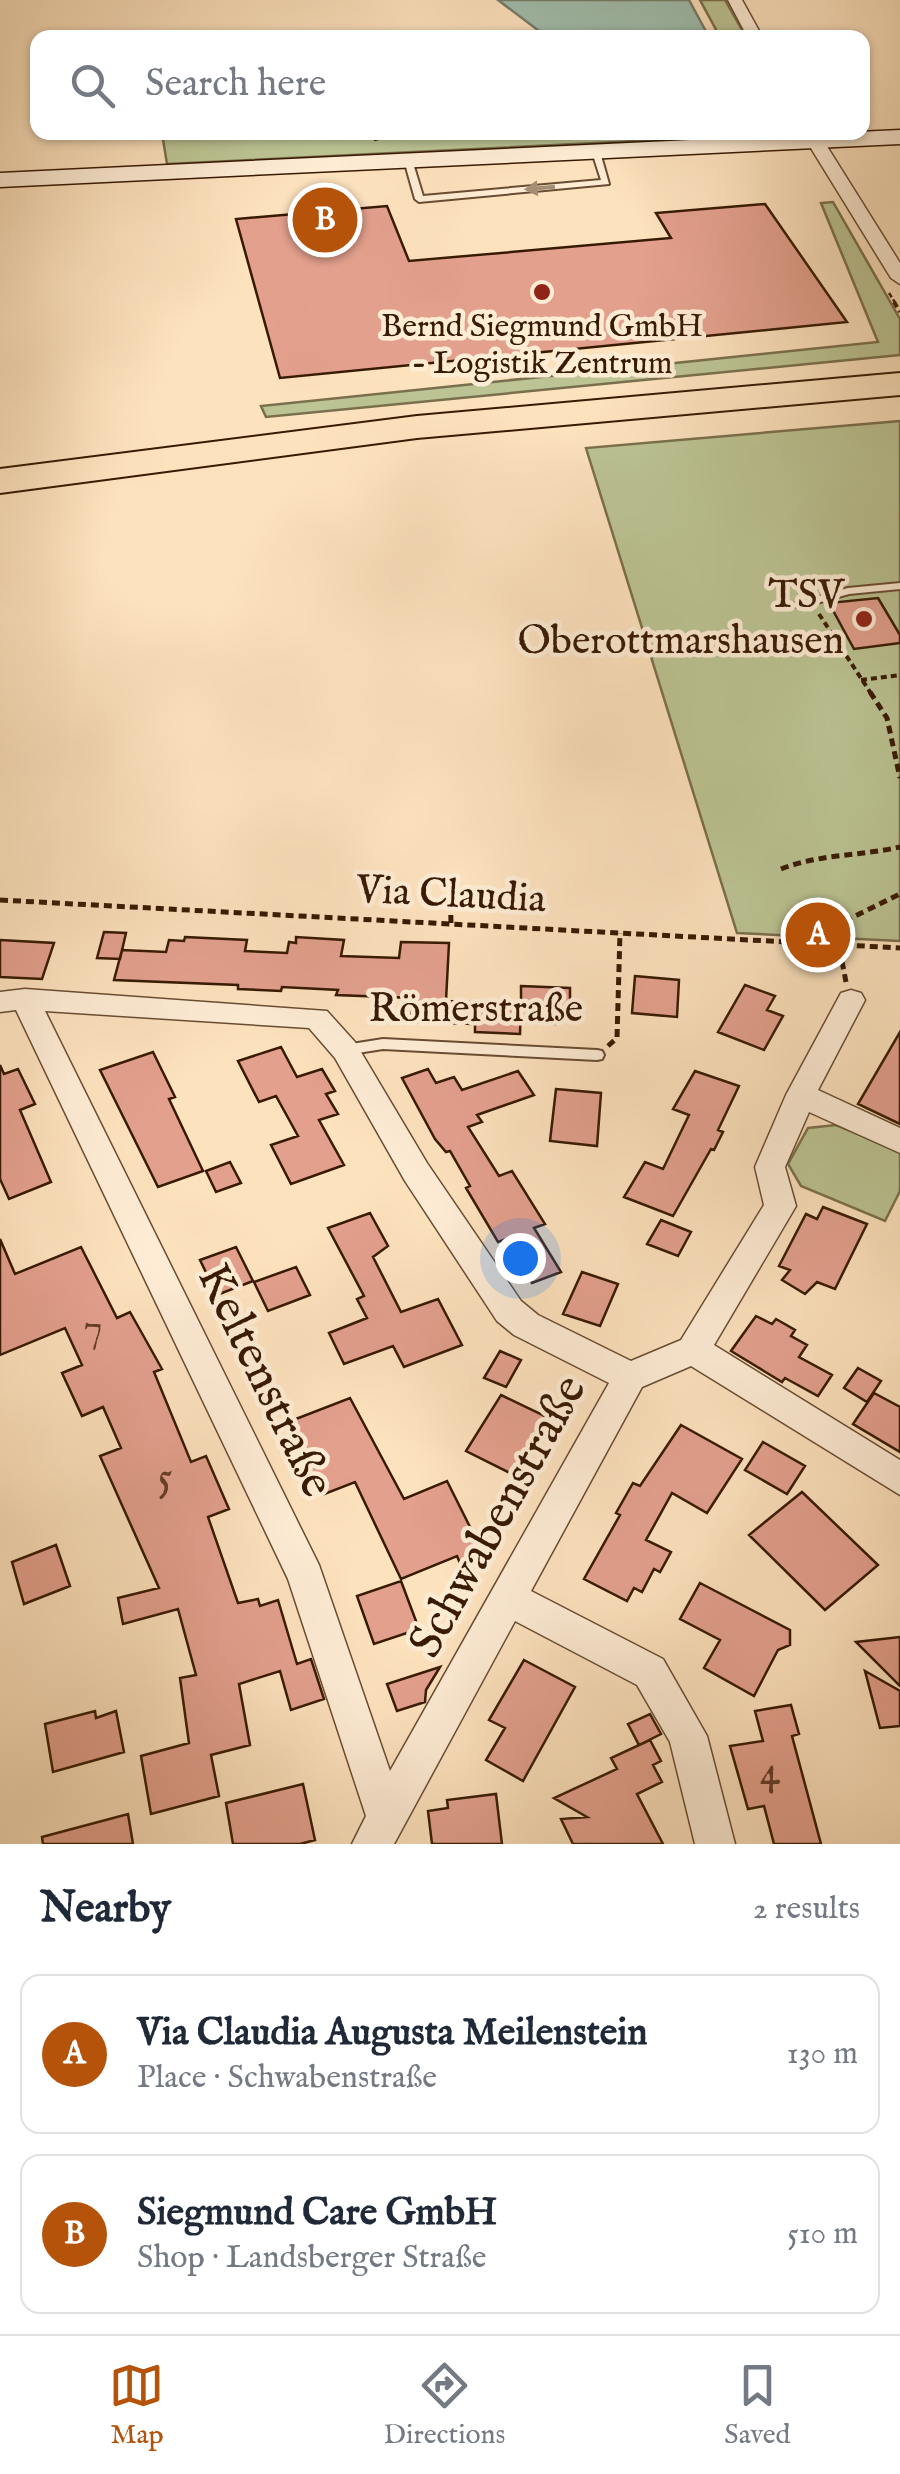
<!DOCTYPE html>
<meta charset="utf-8">
<style>
:root{--surface:#fff;--page:#f6f6f7;--text:#1f2937;--muted:#747a83;--line:#e0e1e3;--accent:#b45309}
body{margin:0;font-family:"IM FELL English",serif;background:var(--page);color:var(--text)}
.you{position:absolute;left:520px;top:1258px;width:35px;height:35px;margin:-25px;border:8px solid #fff;border-radius:50%;background:#1a73e8;box-shadow:0 0 0 15px #1a73e833}
.badge{display:grid;place-items:center;width:65px;height:65px;border-radius:50%;background:var(--accent);color:#fff;font-size:32px;font-weight:700}
.pin{position:absolute;translate:-50% -50%;border:5px solid #fff;box-shadow:0 2px 10px #0006}
.list{margin:0;padding:0;list-style:none}
h2{display:flex;justify-content:space-between;align-items:center;height:130px;margin:0;padding:0 40px;font-size:42px}
h2 small{font-size:32px;font-weight:400;color:var(--muted)}
.list li{display:grid;grid-template-columns:65px 1fr auto;gap:30px;align-items:center;box-sizing:border-box;height:160px;margin:0 20px 20px;padding:0 20px;border:2px solid var(--line);border-radius:20px}
.list b{display:block;font-size:38px;white-space:nowrap}
.list p{margin:0;font-size:32px;white-space:nowrap;color:var(--muted)}
.list em{font-size:32px;font-style:normal;color:var(--muted)}
.icon{flex:none;width:55px;height:55px;fill:none;stroke:currentColor;stroke-width:2;stroke-linecap:round;stroke-linejoin:round}
.map{position:relative;flex:none;width:900px;height:1844px;overflow:hidden}
.search{position:absolute;background:var(--surface);box-shadow:0 2px 8px #0004;left:30px;right:30px;top:30px;height:110px;display:flex;align-items:center;gap:25px;box-sizing:border-box;padding:0 35px;border-radius:20px;color:var(--muted);font-size:38px}
.sheet{height:490px;background:var(--surface)}
nav{display:flex;justify-content:space-around;align-items:center;box-sizing:border-box;height:140px;border-top:2px solid var(--line);background:var(--surface);font-size:28px;color:var(--muted)}
nav a{display:grid;justify-items:center;gap:5px}
nav .on{color:var(--accent)}
.map>svg:first-child{display:block}
</style>
<div class="map">
<svg width="900" height="1844" viewBox="0 0 900 1844">
<rect width="100%" height="100%" fill="#fde2be"/>
<filter id="stains"><feTurbulence type="fractalNoise" baseFrequency=".002" numOctaves="4"/><feColorMatrix values="0 0 0 0 .2 0 0 0 0 .09 0 0 0 0 .02 0 0 0 .5 -.17"/></filter>
<radialGradient id="worn" r=".72"><stop offset=".6" stop-color="#630" stop-opacity="0"/><stop offset="1" stop-color="#630" stop-opacity=".3"/></radialGradient>
<!-- green -->
<path fill="#bcc494" stroke="#7a6f4c" stroke-width="2.5" d="M 700,0 L 725,0 L 746,37 L 720,37 Z
M 287,133 L 305,139 L 339,132 L 799,133 L 167,164 L 162,133 Z
M 833,202 L 900,319 L 900,355 L 266,417 L 261,406 L 878,342 L 821,203 Z
M 900,421 L 900,941 L 737,933 L 586,448 Z
M 836,1125 L 900,1151 L 900,1191 L 885,1221 L 801,1186 L 788,1164 L 808,1128 Z"/>
<!-- water -->
<path fill="#a0bead" stroke="#767c69" stroke-width="2.5" d="M 498,0 L 689,0 L 709,37 L 547,37 Z"/>
<!-- building -->
<path fill="#e3a08d" stroke="#381a03" stroke-width="2.5" d="M 765,204 L 847,322 L 280,378 L 236,219 L 387,206 L 409,261 L 671,238 L 656,213 Z
M 878,598 L 900,635 L 900,643 L 854,649 L 829,603 Z
M 104,932 L 126,933 L 120,959 L 97,958 Z
M 185,937 L 247,940 L 245,951 L 287,953 L 289,942 L 296,943 L 296,937 L 344,940 L 341,956 L 399,958 L 401,942 L 449,943 L 446,1001 L 521,1004 L 520,1034 L 475,1032 L 475,1024 L 411,1022 L 413,998 L 336,995 L 338,990 L 282,987 L 281,991 L 238,989 L 238,985 L 114,980 L 122,950 L 166,952 L 169,940 L 184,941 Z
M 0,940 L 54,943 L 42,979 L 0,977 Z
M 635,976 L 679,980 L 677,1017 L 632,1013 Z
M 745,985 L 775,996 L 767,1010 L 783,1016 L 764,1050 L 718,1032 Z
M 521,986 L 570,988 L 570,1019 L 555,1018 L 555,1024 L 521,1022 Z
M 900,1032 L 900,1124 L 858,1104 Z
M 281,1047 L 297,1077 L 322,1069 L 335,1091 L 326,1094 L 338,1114 L 319,1120 L 344,1165 L 291,1184 L 271,1145 L 298,1136 L 276,1096 L 259,1102 L 238,1061 Z
M 153,1052 L 175,1097 L 169,1099 L 203,1171 L 158,1187 L 100,1070 Z
M 0,1065 L 4,1074 L 18,1069 L 35,1104 L 20,1110 L 51,1182 L 9,1199 L 0,1179 Z
M 428,1069 L 436,1083 L 454,1077 L 462,1090 L 518,1071 L 534,1095 L 477,1115 L 482,1122 L 468,1127 L 499,1176 L 512,1171 L 545,1224 L 534,1228 L 561,1272 L 532,1283 L 506,1239 L 498,1242 L 466,1188 L 470,1186 L 450,1151 L 446,1152 L 435,1139 L 402,1078 Z
M 695,1071 L 739,1086 L 718,1130 L 723,1132 L 714,1150 L 711,1149 L 673,1216 L 624,1197 L 645,1162 L 663,1169 L 689,1115 L 673,1109 Z
M 556,1089 L 601,1093 L 597,1146 L 550,1141 Z
M 230,1162 L 241,1183 L 216,1192 L 206,1171 Z
M 823,1207 L 867,1224 L 835,1289 L 817,1282 L 805,1294 L 782,1280 L 790,1270 L 779,1266 L 806,1214 L 817,1219 Z
M 370,1213 L 388,1246 L 373,1257 L 401,1312 L 438,1299 L 462,1345 L 404,1367 L 393,1346 L 344,1364 L 329,1333 L 367,1318 L 357,1299 L 364,1296 L 328,1228 Z
M 661,1220 L 691,1232 L 678,1256 L 647,1244 Z
M 0,1239 L 15,1274 L 81,1247 L 117,1318 L 130,1312 L 162,1369 L 154,1372 L 191,1462 L 206,1456 L 229,1509 L 208,1517 L 238,1603 L 258,1599 L 260,1606 L 278,1600 L 297,1664 L 311,1659 L 324,1699 L 291,1710 L 280,1671 L 239,1684 L 250,1745 L 211,1755 L 219,1796 L 151,1814 L 141,1756 L 189,1743 L 180,1678 L 196,1675 L 178,1609 L 123,1624 L 118,1598 L 159,1588 L 100,1456 L 121,1448 L 103,1407 L 82,1416 L 62,1373 L 82,1365 L 65,1328 L 0,1355 Z
M 236,1247 L 253,1281 L 217,1295 L 200,1260 Z
M 296,1267 L 310,1295 L 268,1311 L 254,1282 Z
M 582,1272 L 618,1284 L 600,1326 L 563,1314 Z
M 756,1316 L 772,1324 L 776,1319 L 795,1330 L 791,1336 L 807,1345 L 799,1357 L 832,1375 L 818,1396 L 785,1378 L 782,1382 L 731,1351 Z
M 500,1351 L 521,1360 L 506,1387 L 484,1378 Z
M 858,1368 L 881,1381 L 867,1402 L 844,1388 Z
M 874,1393 L 900,1407 L 900,1452 L 853,1424 Z
M 501,1395 L 549,1418 L 514,1475 L 466,1451 Z
M 350,1398 L 404,1499 L 447,1481 L 483,1553 L 460,1563 L 457,1556 L 401,1579 L 355,1482 L 322,1495 L 288,1422 Z
M 681,1425 L 742,1459 L 707,1513 L 672,1493 L 646,1540 L 671,1552 L 660,1572 L 654,1569 L 642,1592 L 634,1588 L 627,1601 L 584,1579 L 620,1515 L 616,1513 L 633,1483 L 640,1486 Z
M 763,1442 L 805,1466 L 787,1494 L 745,1470 Z
M 802,1492 L 878,1565 L 825,1610 L 749,1535 Z
M 56,1545 L 70,1586 L 24,1604 L 12,1562 Z
M 401,1581 L 419,1629 L 374,1644 L 357,1596 Z
M 700,1583 L 790,1630 L 790,1645 L 778,1650 L 754,1696 L 704,1668 L 720,1640 L 680,1619 Z
M 900,1637 L 900,1686 L 856,1642 Z
M 524,1660 L 575,1687 L 523,1781 L 486,1760 L 505,1728 L 489,1720 Z
M 440,1667 L 426,1690 L 425,1702 L 397,1711 L 387,1684 Z
M 865,1671 L 900,1691 L 900,1726 L 880,1728 Z
M 791,1705 L 799,1734 L 792,1736 L 821,1844 L 774,1844 L 764,1806 L 748,1809 L 730,1746 L 763,1741 L 755,1711 Z
M 95,1711 L 96,1718 L 116,1711 L 124,1752 L 53,1772 L 45,1724 Z
M 650,1714 L 661,1734 L 639,1745 L 628,1724 Z
M 650,1740 L 661,1761 L 653,1765 L 662,1782 L 637,1794 L 663,1844 L 573,1844 L 561,1819 L 587,1817 L 554,1798 L 617,1769 L 611,1758 Z
M 303,1784 L 315,1840 L 300,1844 L 233,1844 L 226,1803 Z
M 496,1794 L 502,1844 L 432,1844 L 428,1811 L 448,1808 L 447,1800 Z
M 128,1814 L 133,1844 L 43,1844 L 42,1837 Z"/>
<g fill="none" stroke-linecap="round" stroke-linejoin="round">
<!-- lane casing -->
<g stroke="#694c32" stroke-width="4">
<path id="lane" d="M 596,149 L 600,152 L 609,184 L 419,202 L 415,199 L 404,160 L 408,157 L 412,160 L 423,196 L 601,180 L 592,152 Z
M 900,583 L 900,589 L 849,594 L 799,608 L 793,605 L 795,603 L 848,588 Z
M 383,1039 L 597,1050 L 602,1051 L 604,1055 L 602,1059 L 597,1060 L 383,1049 L 345,1055 L 340,1054 L 338,1050 L 340,1046 L 345,1045 Z"/>
</g>
<!-- street casing -->
<g stroke="#694c32" stroke-width="3">
<path id="street" d="M 728,0 L 742,0 L 763,38 L 748,38 Z
M 801,132 L 818,132 L 900,263 L 900,284 L 891,278 Z
M 25,989 L 327,1011 L 355,1042 L 427,1163 L 521,1301 L 538,1315 L 631,1361 L 681,1340 L 764,1205 L 755,1167 L 786,1095 L 841,993 L 851,990 L 861,993 L 865,1000 L 818,1090 L 900,1128 L 900,1153 L 809,1112 L 785,1167 L 796,1206 L 714,1345 L 900,1460 L 900,1495 L 691,1366 L 642,1387 L 531,1591 L 663,1659 L 707,1736 L 735,1844 L 695,1844 L 670,1742 L 637,1685 L 515,1621 L 394,1844 L 352,1844 L 366,1816 L 288,1579 L 16,1010 L 0,1012 L 0,992 ZM 45,1011 L 309,1028 L 335,1058 L 405,1181 L 497,1321 L 514,1335 L 609,1383 L 390,1771 L 319,1565 Z"/>
</g>
<!-- secondary casing -->
<g stroke="#381a03" stroke-width="3">
<path id="secondary" d="M 900,130 L 900,144 L 0,187 L 0,173 Z"/>
</g>
<!-- highway casing -->
<g stroke="#381a03" stroke-width="4">
<path id="highway" d="M 900,373 L 900,395 L 417,438 L 0,493 L 0,469 L 417,416 Z"/>
</g>
<!-- path-far2 -->
<path stroke="#381a03" stroke-width="2.5" stroke-dasharray="5 2.5" stroke-linecap="butt" d="M 374,140 L 405,132
M 889,293 L 896,304"/>
<!-- path-far1 -->
<path stroke="#381a03" stroke-width="4" stroke-dasharray="6 4" stroke-linecap="butt" d="M 894,302 L 900,312
M 819,614 L 872,695
M 861,680 L 900,675"/>
<!-- path -->
<path stroke="#381a03" stroke-width="5" stroke-dasharray="8 5" stroke-linecap="butt" d="M 870,692 L 887,718 L 900,778
M 781,869 C 819,854 860,856 900,847
M 450,876 L 451,924
M 0,900 L 900,948
M 846,982 L 836,930 L 847,920 L 900,894
M 608,1046 L 617,1038 L 620,933"/>
<!-- lane -->
<use href="#lane" fill="#feecd5" fill-rule="evenodd"/>
<!-- street -->
<use href="#street" fill="#feecd5" fill-rule="evenodd"/>
<!-- secondary -->
<use href="#secondary" fill="#feecd5" fill-rule="evenodd"/>
<!-- highway -->
<use href="#highway" fill="#fde2be" fill-rule="evenodd"/>
</g>
<!-- one-way arrows -->
<defs><path id="oneway-solid" d="M-6-.8H1V-3.2L6.5 0L1 3.2V.8H-6Z" transform="scale(2.5)"/></defs>
<use fill="#a58e76" href="#oneway-solid" transform="translate(540 188) rotate(175)"/>
<!-- markers -->
<g fill="#8f2418" stroke="#feecd5" stroke-width="4">
<circle cx="542" cy="292" r="10"/>
<circle cx="864" cy="619" r="10"/>
</g>
<g text-anchor="middle" dominant-baseline="central" stroke-width="9" stroke-linejoin="round" paint-order="stroke">
<!-- far-poi labels -->
<g font-size="32" fill="#381a03" stroke="#feecd5">
<text x="542" y="327">Bernd Siegmund GmbH<tspan x="542" dy="37">- Logistik Zentrum</tspan></text>
</g>
<!-- poi labels -->
<g font-size="40" fill="#381a03" stroke="#feecd5" text-anchor="end">
<text x="844" y="596">TSV<tspan x="844" dy="46">Oberottmarshausen</tspan></text>
</g>
<!-- street labels -->
<g font-size="40" fill="#381a03" stroke="#feecd5">
<text transform="translate(451 896) rotate(3)">Via Claudia</text>
<text x="476" y="1010">Römerstraße</text>
</g>
<!-- near-number labels -->
<g font-size="42" fill="#633c26">
<text x="93" y="1328">7</text>
<text x="165" y="1478">5</text>
<text x="770" y="1772">4</text>
</g>
<!-- near-street labels -->
<g font-size="48" fill="#381a03" stroke="#feecd5">
<text transform="translate(264 1381) rotate(64)">Keltenstraße</text>
<text transform="translate(499 1517) rotate(-61)">Schwabenstraße</text>
</g>
</g>
<rect width="100%" height="100%" filter="url(#stains)"/>
<rect width="100%" height="100%" fill="url(#worn)"/>
</svg>
<div class="you"></div>
<div class="pin badge" style="left:818px;top:935px">A</div>
<div class="pin badge" style="left:325px;top:220px">B</div>
<div class="search"><svg class="icon" aria-label="search" viewBox="0 0 24 24"><circle cx="10" cy="10" r="6"/><path d="M15 15l6 6"/></svg>Search here</div>
</div>
<section class="sheet">
<h2>Nearby<small>2 results</small></h2>
<ul class="list">
<li><span class="badge">A</span><div><b>Via Claudia Augusta Meilenstein</b><p>Place · Schwabenstraße</p></div><em>130 m</em></li>
<li><span class="badge">B</span><div><b>Siegmund Care GmbH</b><p>Shop · Landsberger Straße</p></div><em>510 m</em></li>
</ul>
</section>
<nav>
<a class="on"><svg class="icon" aria-label="map" viewBox="0 0 24 24"><path d="M3 6l6-2 6 2 6-2v14l-6 2-6-2-6 2zM9 4v14M15 6v14"/></svg>Map</a>
<a><svg class="icon" aria-label="directions" viewBox="0 0 24 24"><path d="M12 3l9 9-9 9-9-9zM9 14v-3h6M13 9l2 2-2 2"/></svg>Directions</a>
<a><svg class="icon" aria-label="saved" viewBox="0 0 24 24"><path d="M7 4h10v16l-5-4-5 4z"/></svg>Saved</a>
</nav>
